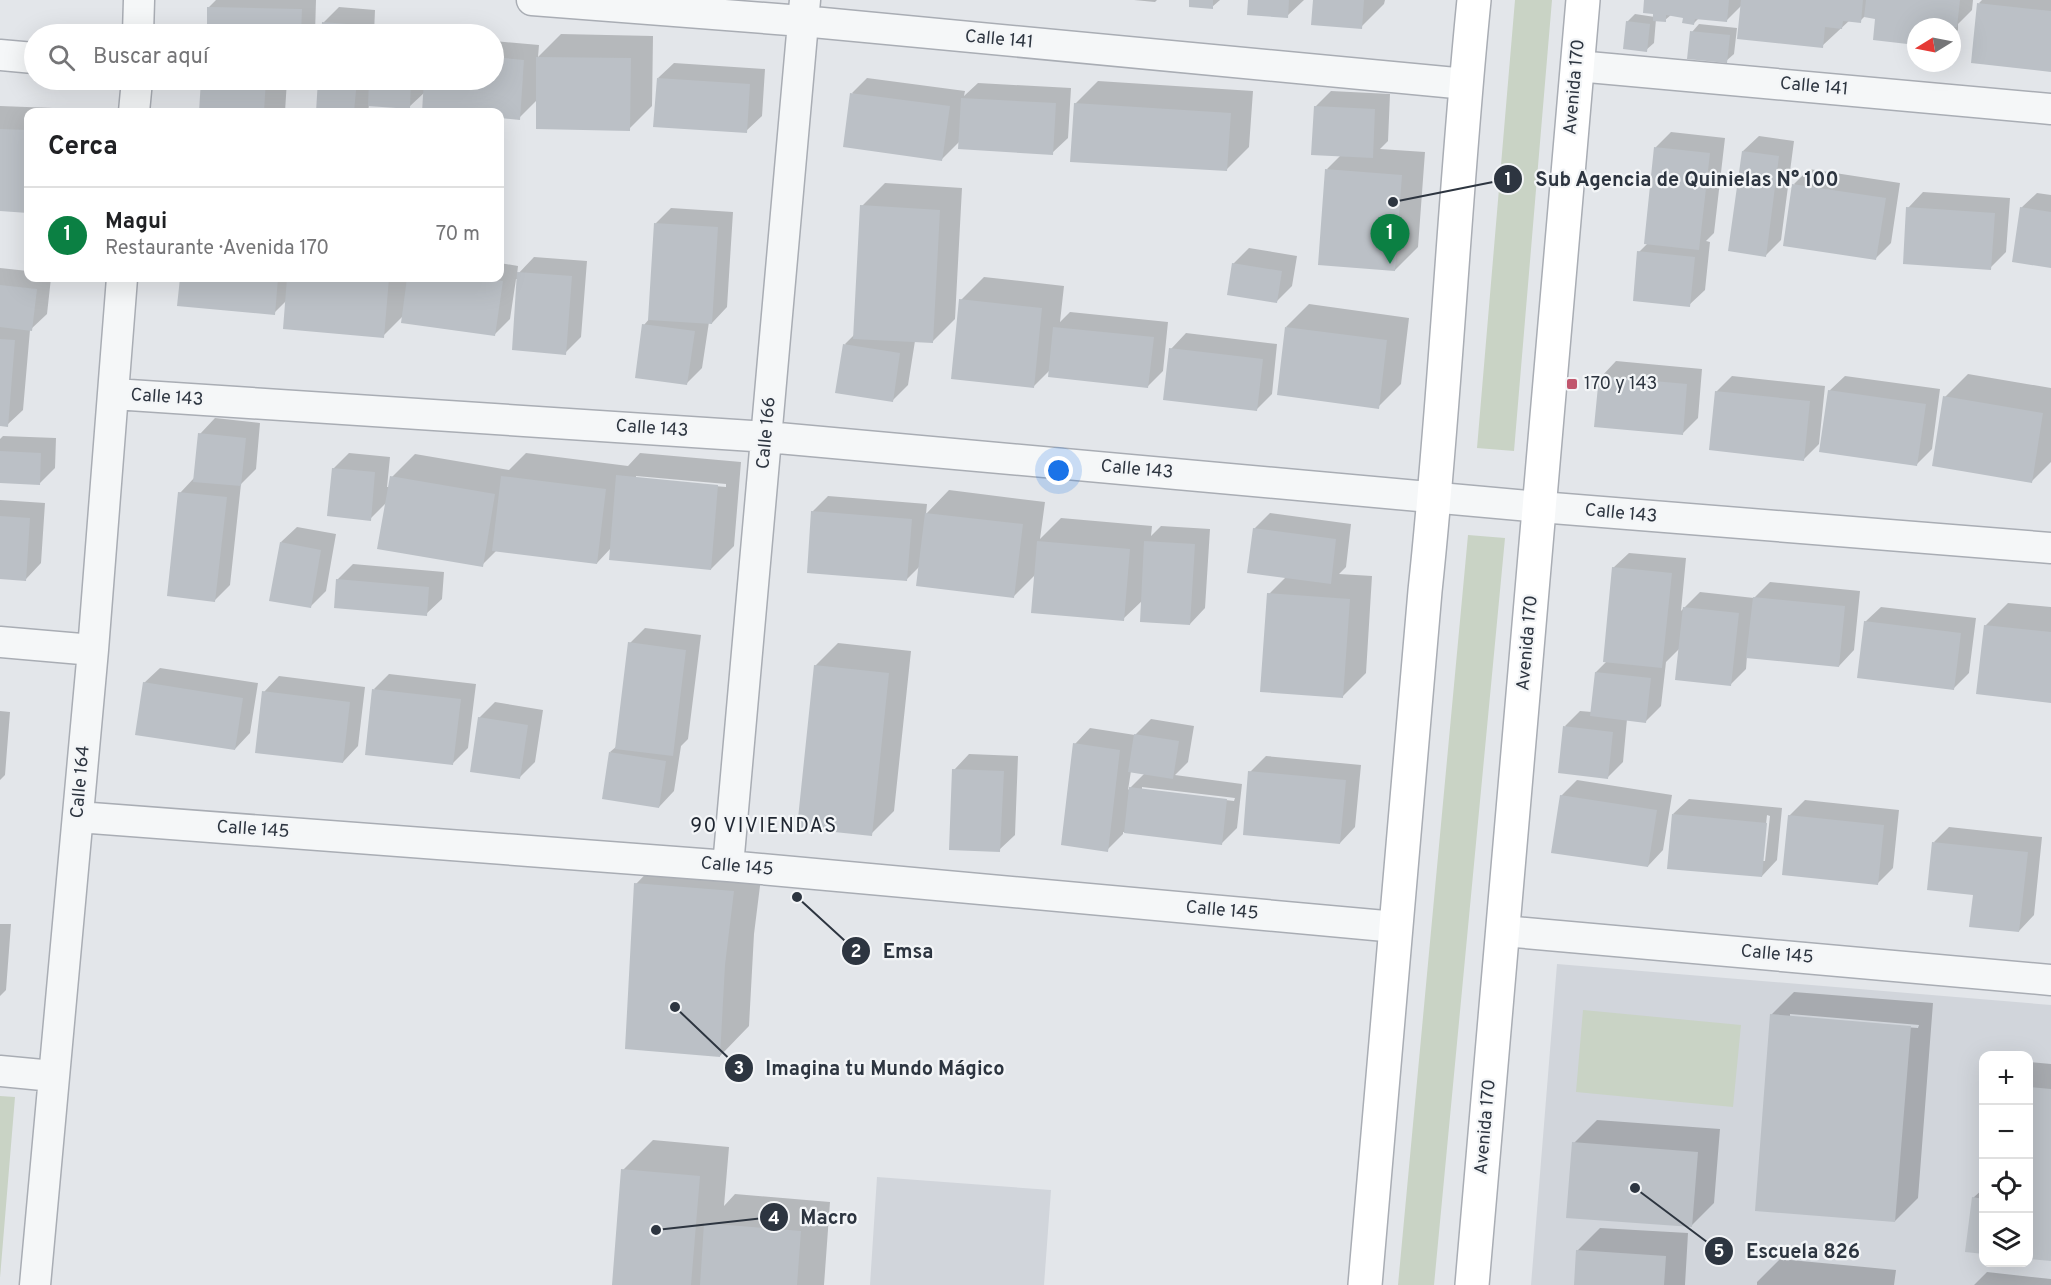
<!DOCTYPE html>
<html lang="es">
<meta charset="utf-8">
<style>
:root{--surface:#fff;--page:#f2f2f2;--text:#202124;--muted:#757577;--line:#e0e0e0;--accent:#0b8043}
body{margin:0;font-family:Overpass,sans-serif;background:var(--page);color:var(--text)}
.controls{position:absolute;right:18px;bottom:18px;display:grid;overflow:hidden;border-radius:12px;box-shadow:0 6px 24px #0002}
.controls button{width:54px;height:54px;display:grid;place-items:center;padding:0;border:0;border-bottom:2px solid var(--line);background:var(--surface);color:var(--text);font:30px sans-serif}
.compass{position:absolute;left:1907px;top:18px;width:54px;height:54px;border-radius:50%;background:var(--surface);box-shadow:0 6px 24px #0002;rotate:260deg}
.you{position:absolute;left:1059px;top:471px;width:21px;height:21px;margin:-15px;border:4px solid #fff;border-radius:50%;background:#1a73e8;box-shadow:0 0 0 9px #1a73e833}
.badge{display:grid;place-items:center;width:39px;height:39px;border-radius:50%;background:var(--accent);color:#fff;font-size:20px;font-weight:700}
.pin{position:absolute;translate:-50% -50px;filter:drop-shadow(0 2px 3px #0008)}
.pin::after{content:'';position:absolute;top:32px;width:21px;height:18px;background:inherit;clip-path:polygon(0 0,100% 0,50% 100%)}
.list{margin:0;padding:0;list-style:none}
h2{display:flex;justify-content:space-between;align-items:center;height:78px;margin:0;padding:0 24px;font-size:26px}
h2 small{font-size:20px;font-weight:400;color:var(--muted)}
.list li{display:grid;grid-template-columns:39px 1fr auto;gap:18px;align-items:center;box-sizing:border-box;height:96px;padding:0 24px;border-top:2px solid var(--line)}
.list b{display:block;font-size:22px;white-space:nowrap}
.list p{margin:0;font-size:20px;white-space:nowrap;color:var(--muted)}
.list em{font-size:20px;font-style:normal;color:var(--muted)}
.icon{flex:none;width:33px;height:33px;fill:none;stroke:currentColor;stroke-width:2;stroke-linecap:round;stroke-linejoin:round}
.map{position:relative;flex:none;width:2051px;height:1285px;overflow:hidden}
.search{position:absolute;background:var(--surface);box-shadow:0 6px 24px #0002;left:24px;top:24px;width:480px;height:66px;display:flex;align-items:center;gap:15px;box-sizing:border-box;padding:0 21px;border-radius:33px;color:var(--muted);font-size:22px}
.panel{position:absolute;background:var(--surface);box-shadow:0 6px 24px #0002;left:24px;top:108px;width:480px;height:174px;border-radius:12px}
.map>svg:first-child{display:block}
</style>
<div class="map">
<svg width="2051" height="1285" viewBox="0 0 2051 1285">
<rect width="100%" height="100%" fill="#e3e6ea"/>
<!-- built -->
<path fill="#d1d5db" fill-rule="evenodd" d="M 1557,964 L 2051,1005 L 2051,1285 L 1531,1285 ZM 1984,1056 L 2028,1056 L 2028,1262 L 1984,1262 Z
M 877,1177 L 1051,1190 L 1044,1285 L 870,1285 Z"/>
<!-- green -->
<path fill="#c9d3c5" d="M 1515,0 L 1552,0 L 1514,451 L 1477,448 Z
M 1468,535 L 1505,538 L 1434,1285 L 1398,1285 Z
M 1583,1010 L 1741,1025 L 1733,1107 L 1576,1092 Z
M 0,1096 L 15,1097 L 0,1278 Z"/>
<!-- shadow -->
<path fill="#0003" fill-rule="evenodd" d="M 216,0 L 316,0 L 315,34 L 208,34 L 209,7 Z
M 1134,0 L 1157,0 L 1155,2 Z
M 1191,0 L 1220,0 L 1212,7 Z
M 1249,0 L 1304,0 L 1287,16 Z
M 1314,0 L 1385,0 L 1384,4 L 1361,27 Z
M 1646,0 L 1973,0 L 1972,10 L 1958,24 L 1958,30 L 1952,36 L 1952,27 L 1916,27 L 1916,43 L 1877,18 L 1865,16 L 1860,21 L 1850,20 L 1822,46 L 1742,5 L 1726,21 L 1699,18 L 1694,23 L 1684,16 L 1671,15 L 1665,20 L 1656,19 L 1654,43 L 1646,50 L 1627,22 L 1635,14 L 1655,17 Z
M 1982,0 L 2051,0 L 2051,70 L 1979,3 Z
M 339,7 L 375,10 L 374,34 L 323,34 L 324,22 Z
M 1699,24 L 1737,28 L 1734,54 L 1726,61 L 1692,32 Z
M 388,25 L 428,27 L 428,34 L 378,34 Z
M 561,34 L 653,36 L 652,106 L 629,129 L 537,100 L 519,118 L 500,117 L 500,112 L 423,111 L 425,92 L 409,107 L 369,105 L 368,112 L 317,112 L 320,80 L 494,80 L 494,41 L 539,45 L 538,57 Z
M 674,63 L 765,69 L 762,116 L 746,131 L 658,78 Z
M 867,78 L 965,91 L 964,96 L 978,83 L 1071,88 L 1068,138 L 1052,153 L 960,141 L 942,159 L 852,93 Z
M 202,80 L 287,80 L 285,112 L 201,112 Z
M 1098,81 L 1253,91 L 1249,147 L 1226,170 L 1075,104 Z
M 1331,91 L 1390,94 L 1388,141 L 1380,149 L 1425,152 L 1418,247 L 1395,270 L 1327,169 L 1341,155 L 1315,107 Z
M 0,106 L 80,109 L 80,112 L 28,112 L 28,211 L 0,210 Z
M 1671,132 L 1725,138 L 1714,233 L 1706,241 L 1710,242 L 1705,290 L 1689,305 L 1639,252 L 1648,243 L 1656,147 Z
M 1759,136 L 1794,141 L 1781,240 L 1766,255 L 1743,151 Z
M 1809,169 L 1900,183 L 1891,243 L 1876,258 L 1794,184 Z
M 885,183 L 962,188 L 955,319 L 932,342 L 915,341 L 908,385 L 892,401 L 845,344 L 854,335 L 862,206 Z
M 1923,192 L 2010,198 L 2006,252 L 1990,268 L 1908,208 Z
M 2037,193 L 2051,195 L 2051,266 L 2021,208 Z
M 671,208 L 733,212 L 727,307 L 712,323 L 709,322 L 702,368 L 687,383 L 644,325 L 650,318 L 656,223 Z
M 1249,248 L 1297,256 L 1292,286 L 1276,302 L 1233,264 Z
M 534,257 L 587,261 L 581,337 L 565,353 L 518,279 L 516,279 L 510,319 L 494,335 L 403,316 L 383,336 L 286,301 L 274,313 L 179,305 L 181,278 L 500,278 L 500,263 L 518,266 L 517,275 Z
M 0,268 L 28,271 L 28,278 L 51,278 L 47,314 L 30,330 L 23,410 L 7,425 L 0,425 Z
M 984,277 L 1064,286 L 1060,322 L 1070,312 L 1168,322 L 1163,371 L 1148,386 L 1051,369 L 1033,387 L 961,300 Z
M 1309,304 L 1409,318 L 1401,384 L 1378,407 L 1286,327 Z
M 1186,333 L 1277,344 L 1272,394 L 1256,410 L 1171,349 Z
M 1616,361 L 1702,369 L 1698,418 L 1682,434 L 1601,377 Z
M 1968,374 L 2051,388 L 2051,462 L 2032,481 L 1945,397 Z
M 1732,376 L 1825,386 L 1819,444 L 1804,459 L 1716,392 Z
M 1845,376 L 1940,389 L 1932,449 L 1917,464 L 1829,391 Z
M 215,418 L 260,423 L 256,469 L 241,484 L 230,585 L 215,600 L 180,493 L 195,477 L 200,434 Z
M 3,436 L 56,438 L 55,468 L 39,484 L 0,482 L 0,439 Z
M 349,453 L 390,457 L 387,487 L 390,487 L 392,477 L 415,454 L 509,470 L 526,453 L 628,466 L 640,453 L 741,462 L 734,546 L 711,569 L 611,548 L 597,563 L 497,550 L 482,565 L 387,502 L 370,519 L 333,469 ZM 636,476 L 726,484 L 726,487 L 636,479 Z
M 949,490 L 1045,502 L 1040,539 L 1061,518 L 1152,526 L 1151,536 L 1161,526 L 1210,529 L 1205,608 L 1190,624 L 1143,600 L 1123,619 L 1036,574 L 1013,597 L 920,566 L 907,579 L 812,512 L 828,496 L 927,504 L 926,514 Z
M 0,500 L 45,503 L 41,563 L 26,579 L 0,578 Z
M 1270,513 L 1351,524 L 1346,567 L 1339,574 L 1372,576 L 1366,673 L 1343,696 L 1269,594 L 1286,577 L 1254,529 Z
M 297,527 L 336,534 L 326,591 L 310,607 L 281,542 Z
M 1629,553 L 1686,558 L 1681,611 L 1700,592 L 1754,598 L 1770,582 L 1860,591 L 1854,650 L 1839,666 L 1747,656 L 1746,669 L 1731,684 L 1680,648 L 1666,662 L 1661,706 L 1646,721 L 1627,719 L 1623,762 L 1607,778 L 1565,726 L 1580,711 L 1592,712 L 1596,672 L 1607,661 L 1613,568 Z
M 353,564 L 444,572 L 442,599 L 426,614 L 337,580 Z
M 2008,603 L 2051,607 L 2051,701 L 1985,626 Z
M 1881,607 L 1976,618 L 1969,673 L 1954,688 L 1865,622 Z
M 645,628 L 701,635 L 688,739 L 681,746 L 674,791 L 659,807 L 610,752 L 617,746 L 630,643 Z
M 838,643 L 911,651 L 894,811 L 871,834 L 815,666 Z
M 160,668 L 258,683 L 250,733 L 235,749 L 144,683 Z
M 389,674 L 476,684 L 468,748 L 453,763 L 374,689 Z
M 279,676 L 365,687 L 358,746 L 343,762 L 264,692 Z
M 495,702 L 543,710 L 535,762 L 519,778 L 479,718 Z
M 0,711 L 10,712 L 5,775 L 0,780 Z
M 1151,719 L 1194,726 L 1188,762 L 1175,775 L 1242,784 L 1237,828 L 1221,844 L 1123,832 L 1123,834 L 1107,850 L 1075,744 L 1090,728 L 1135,735 ZM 1131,771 L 1145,773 L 1128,790 ZM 1142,787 L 1235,798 L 1234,801 L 1142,790 Z
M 969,754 L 1018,756 L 1015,835 L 999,850 L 954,770 Z
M 1266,756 L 1361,765 L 1355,827 L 1340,843 L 1250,772 Z
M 1577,780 L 1672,795 L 1663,850 L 1648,866 L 1561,796 Z
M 1689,799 L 1782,808 L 1777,860 L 1762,876 L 1673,814 ZM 1767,815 L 1770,816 L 1765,861 L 1762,861 Z
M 1805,800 L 1899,810 L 1893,868 L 1878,883 L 1789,816 Z
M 1949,827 L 2042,837 L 2034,915 L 2019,931 L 1974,894 L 1934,842 Z
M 665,854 L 763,862 L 754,934 L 749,1026 L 720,1056 L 636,884 Z
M 0,924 L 11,924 L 6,990 L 0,996 Z
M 1794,992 L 1933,1003 L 1918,1198 L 1895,1221 L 1771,1015 ZM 1790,1014 L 1919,1025 L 1918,1028 L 1790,1018 Z
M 2028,1062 L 2051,1064 L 2051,1260 L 2028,1257 Z
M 1597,1120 L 1720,1129 L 1714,1203 L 1691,1226 L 1574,1143 Z
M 653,1140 L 729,1147 L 724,1206 L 735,1194 L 830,1202 L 824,1285 L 614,1285 L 623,1170 Z
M 1984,1188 L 1984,1252 L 1973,1198 Z
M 1600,1228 L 1688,1233 L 1685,1285 L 1575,1285 L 1577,1251 Z
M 1780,1259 L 1896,1270 L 1894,1285 L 1757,1285 L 1757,1282 Z
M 1987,1272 L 2051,1279 L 2051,1285 L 1974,1285 Z"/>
<!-- building -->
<path fill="#bbc0c6" d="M 1189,0 L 1213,0 L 1213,9 L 1189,7 Z
M 1248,0 L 1289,0 L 1288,18 L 1247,15 Z
M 1313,0 L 1364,0 L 1362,29 L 1311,25 Z
M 1644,0 L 1729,0 L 1727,22 L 1695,19 L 1694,25 L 1682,23 L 1683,18 L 1666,15 L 1666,22 L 1653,21 L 1653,14 L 1643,13 Z
M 1741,0 L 1863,0 L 1861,23 L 1843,21 L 1842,29 L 1825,27 L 1823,48 L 1737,39 Z
M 1866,0 L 1960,0 L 1957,27 L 1916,27 L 1916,45 L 1873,40 L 1875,19 L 1864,17 Z
M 1977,3 L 2051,11 L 2051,72 L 1971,63 Z
M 207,7 L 302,9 L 301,34 L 207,34 Z
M 1626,21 L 1650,24 L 1647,52 L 1623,49 Z
M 322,22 L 360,25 L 360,34 L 321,34 Z
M 1690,31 L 1730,35 L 1727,63 L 1687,59 Z
M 494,57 L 524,60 L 520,120 L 500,118 L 500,112 L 422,112 L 424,80 L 494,80 Z
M 536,57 L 631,58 L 630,131 L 536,129 Z
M 657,78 L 750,84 L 747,133 L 653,127 Z
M 201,80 L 266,80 L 264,112 L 199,112 Z
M 318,80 L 357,80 L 354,112 L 316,112 Z
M 369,80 L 411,80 L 410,109 L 368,106 Z
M 850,93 L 950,106 L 942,161 L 843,147 Z
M 961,98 L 1056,103 L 1053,155 L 958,149 Z
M 1074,103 L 1231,113 L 1227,171 L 1070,162 Z
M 1314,106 L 1375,109 L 1373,158 L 1311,155 Z
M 0,129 L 28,130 L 28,213 L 0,211 Z
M 1654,147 L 1710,153 L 1699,250 L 1644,244 Z
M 1742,151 L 1779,156 L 1766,257 L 1728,251 Z
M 1325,169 L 1402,175 L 1395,271 L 1318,265 Z
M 1792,184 L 1886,198 L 1876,260 L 1783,246 Z
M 860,205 L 940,210 L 933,343 L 853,339 Z
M 1906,207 L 1995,213 L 1991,270 L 1903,264 Z
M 2020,207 L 2051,212 L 2051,268 L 2012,262 Z
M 654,223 L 718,227 L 712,324 L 648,320 Z
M 1637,251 L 1695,257 L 1690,307 L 1633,301 Z
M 1232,263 L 1282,271 L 1277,303 L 1227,295 Z
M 517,272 L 572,276 L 566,355 L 512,350 Z
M 180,278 L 278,278 L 275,315 L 177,306 Z
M 287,278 L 389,278 L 384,338 L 283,329 Z
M 407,278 L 478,278 L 503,281 L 495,336 L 401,323 Z
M 0,285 L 37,289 L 32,331 L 0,327 Z
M 959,299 L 1042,308 L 1034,388 L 951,379 Z
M 642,324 L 695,331 L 687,385 L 635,378 Z
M 1053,327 L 1154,337 L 1148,388 L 1048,377 Z
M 1285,327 L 1387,340 L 1379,409 L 1277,395 Z
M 0,339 L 15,340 L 8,427 L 0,426 Z
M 843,344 L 900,353 L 893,402 L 835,393 Z
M 1169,348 L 1263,359 L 1257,411 L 1163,400 Z
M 1599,376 L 1687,384 L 1683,435 L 1594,427 Z
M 1828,390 L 1926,404 L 1917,466 L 1819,452 Z
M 1715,391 L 1810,401 L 1804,461 L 1709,450 Z
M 1943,396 L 2043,413 L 2032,483 L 1932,466 Z
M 198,433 L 246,438 L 241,486 L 193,482 Z
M 0,451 L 41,453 L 40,485 L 0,483 Z
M 332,468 L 375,472 L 371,521 L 327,516 Z
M 616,475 L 718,485 L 711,570 L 609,560 Z
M 390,476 L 495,494 L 483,567 L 377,549 Z
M 501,476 L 606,489 L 597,564 L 492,551 Z
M 178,492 L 227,497 L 215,602 L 167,596 Z
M 811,511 L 912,519 L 907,581 L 807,573 Z
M 925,513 L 1023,524 L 1014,598 L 916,586 Z
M 0,516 L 30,518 L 26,581 L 0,579 Z
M 1253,528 L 1336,539 L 1331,584 L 1247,573 Z
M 1037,541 L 1130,549 L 1124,621 L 1031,613 Z
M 1144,541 L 1195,544 L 1190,625 L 1140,622 Z
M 280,542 L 321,550 L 311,608 L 269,601 Z
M 1612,567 L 1672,573 L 1662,668 L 1603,662 Z
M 336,579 L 429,587 L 427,616 L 334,608 Z
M 1267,593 L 1350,599 L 1343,698 L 1260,692 Z
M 1753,597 L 1845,606 L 1839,667 L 1746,658 Z
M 1683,607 L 1739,613 L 1731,686 L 1675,680 Z
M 1864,621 L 1961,633 L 1954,690 L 1857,678 Z
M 1984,625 L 2051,632 L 2051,703 L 1976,694 Z
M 628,642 L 686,650 L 673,756 L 615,749 Z
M 814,665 L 889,673 L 872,836 L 797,828 Z
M 1595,672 L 1651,678 L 1646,723 L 1590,716 Z
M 143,682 L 243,698 L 235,750 L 135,735 Z
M 372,689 L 461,699 L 453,765 L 365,755 Z
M 262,691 L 350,702 L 343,763 L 255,753 Z
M 478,717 L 528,725 L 520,779 L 470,772 Z
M 1563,726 L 1613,732 L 1608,779 L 1558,773 Z
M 1134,734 L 1179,741 L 1173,779 L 1128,772 Z
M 1073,743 L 1120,750 L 1108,852 L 1061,845 Z
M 609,752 L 666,761 L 659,808 L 602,799 Z
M 952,769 L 1004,771 L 1000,852 L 949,850 Z
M 1248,771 L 1346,780 L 1340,844 L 1243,835 Z
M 1129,787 L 1227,799 L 1222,845 L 1124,833 Z
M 1560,795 L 1657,810 L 1648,867 L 1551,853 Z
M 1672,814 L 1767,823 L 1762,877 L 1667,869 Z
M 1788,815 L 1884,825 L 1878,885 L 1782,875 Z
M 1932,842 L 2028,852 L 2019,932 L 1969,927 L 1973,895 L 1927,890 Z
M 634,883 L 734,891 L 725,965 L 720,1057 L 625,1049 Z
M 1770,1014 L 1911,1026 L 1895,1222 L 1755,1211 Z
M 2028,1087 L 2051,1089 L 2051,1261 L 2028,1259 Z
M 1982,1100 L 1984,1101 L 1984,1132 L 1979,1131 Z
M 1572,1142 L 1698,1152 L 1692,1227 L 1566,1218 Z
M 621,1169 L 700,1176 L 691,1285 L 612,1285 Z
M 1972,1197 L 1984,1199 L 1984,1254 L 1965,1252 Z
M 704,1223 L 801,1231 L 797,1285 L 700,1285 Z
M 1576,1250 L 1666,1256 L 1664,1285 L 1574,1285 Z"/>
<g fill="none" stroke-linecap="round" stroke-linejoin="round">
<!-- minor casing -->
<g stroke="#a9adb4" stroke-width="33">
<path id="minor" d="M 532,0 L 802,21 L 1466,84
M 138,34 L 139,0
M 0,55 L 34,58
M 1577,66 L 2051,109
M 134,112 L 137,80
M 114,394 L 767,437 L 1540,507 L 2051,548
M 0,642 L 93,650
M 78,817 L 728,866 L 1396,927
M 728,866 L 805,0
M 1503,931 L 2051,980
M 0,1071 L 53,1076
M 35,1285 L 93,650 L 122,278"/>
</g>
<!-- secondary casing -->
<g stroke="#a9adb4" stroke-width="36">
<path id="secondary" d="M 1365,1285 L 1425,591 C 1446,395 1454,197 1474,0
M 1472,1285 L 1583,0"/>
</g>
<!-- minor -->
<use href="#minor" stroke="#f5f7f8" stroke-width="30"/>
<!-- secondary -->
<use href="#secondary" stroke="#fff" stroke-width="33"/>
</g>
<!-- markers -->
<rect fill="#c1566d" stroke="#f3f5f7" stroke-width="2" x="1566" y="378" width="12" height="12" rx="3"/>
<g text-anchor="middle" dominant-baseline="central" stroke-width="4.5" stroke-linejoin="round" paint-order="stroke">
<!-- street labels -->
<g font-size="18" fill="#2d3540" stroke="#f3f5f7">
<text transform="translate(999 40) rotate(5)">Calle 141</text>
<text transform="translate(1575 87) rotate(-85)">Avenida 170</text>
<text transform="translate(1814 87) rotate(5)">Calle 141</text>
<text transform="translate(167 398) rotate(4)">Calle 143</text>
<text transform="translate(652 429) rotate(4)">Calle 143</text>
<text transform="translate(767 433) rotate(-85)">Calle 166</text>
<text transform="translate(1137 470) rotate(5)">Calle 143</text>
<text transform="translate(1621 514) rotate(5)">Calle 143</text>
<text transform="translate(1528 643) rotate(-85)">Avenida 170</text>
<text transform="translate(81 782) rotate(-85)">Calle 164</text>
<text transform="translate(253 830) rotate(4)">Calle 145</text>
<text transform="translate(737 867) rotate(5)">Calle 145</text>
<text transform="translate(1222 911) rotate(5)">Calle 145</text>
<text transform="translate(1777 955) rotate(5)">Calle 145</text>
<text transform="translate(1486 1127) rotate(-85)">Avenida 170</text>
</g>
<!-- poi labels -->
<g font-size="18" fill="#2d3540" stroke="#f3f5f7" text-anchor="start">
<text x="1584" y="384">170 y 143</text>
</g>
<!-- neighbourhood labels -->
<g font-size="20" letter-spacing="1.5" fill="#1f2631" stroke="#f3f5f7">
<text x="764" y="827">90 VIVIENDAS</text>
</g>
</g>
<!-- callouts -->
<path fill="none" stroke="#2d3540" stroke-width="2" d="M1393 202L1508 179M797 897L856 951M675 1007L739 1068M656 1230L774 1217M1635 1188L1719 1251"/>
<g fill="#2d3540" stroke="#f3f5f7" stroke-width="2">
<circle cx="1393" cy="202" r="6"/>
<circle cx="797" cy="897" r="6"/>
<circle cx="675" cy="1007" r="6"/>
<circle cx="656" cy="1230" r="6"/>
<circle cx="1635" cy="1188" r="6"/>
<circle cx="1508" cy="179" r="15"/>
<circle cx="856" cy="951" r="15"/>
<circle cx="739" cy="1068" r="15"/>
<circle cx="774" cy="1217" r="15"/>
<circle cx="1719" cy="1251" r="15"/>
</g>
<g font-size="18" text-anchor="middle" font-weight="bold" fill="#fff">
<text x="1508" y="185">1</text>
<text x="856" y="957">2</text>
<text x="739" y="1074">3</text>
<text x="774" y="1224">4</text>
<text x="1719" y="1257">5</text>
</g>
<g font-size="20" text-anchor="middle" font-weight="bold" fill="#2d3540" stroke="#f3f5f7" stroke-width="4.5" stroke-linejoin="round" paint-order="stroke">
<text x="1687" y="186">Sub Agencia de Quinielas N° 100</text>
<text x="908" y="958">Emsa</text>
<text x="885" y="1075">Imagina tu Mundo Mágico</text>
<text x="829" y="1224">Macro</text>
<text x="1803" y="1258">Escuela 826</text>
</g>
</svg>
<div class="controls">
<button>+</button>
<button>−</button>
<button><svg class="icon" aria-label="locate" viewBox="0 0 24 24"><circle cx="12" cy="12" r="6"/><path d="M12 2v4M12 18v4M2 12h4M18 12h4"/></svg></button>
<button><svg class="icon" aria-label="layers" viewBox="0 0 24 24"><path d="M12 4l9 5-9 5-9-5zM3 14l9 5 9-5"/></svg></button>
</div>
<svg class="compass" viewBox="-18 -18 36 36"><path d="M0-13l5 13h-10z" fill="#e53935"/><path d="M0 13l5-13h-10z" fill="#757577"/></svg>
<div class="you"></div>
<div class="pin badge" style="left:1390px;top:264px">1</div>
<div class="search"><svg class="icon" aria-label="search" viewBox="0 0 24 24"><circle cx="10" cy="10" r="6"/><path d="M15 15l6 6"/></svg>Buscar aquí</div>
<section class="panel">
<h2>Cerca<small></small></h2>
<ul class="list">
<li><span class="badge">1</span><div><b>Magui</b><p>Restaurante · Avenida 170</p></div><em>70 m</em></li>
</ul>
</section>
</div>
